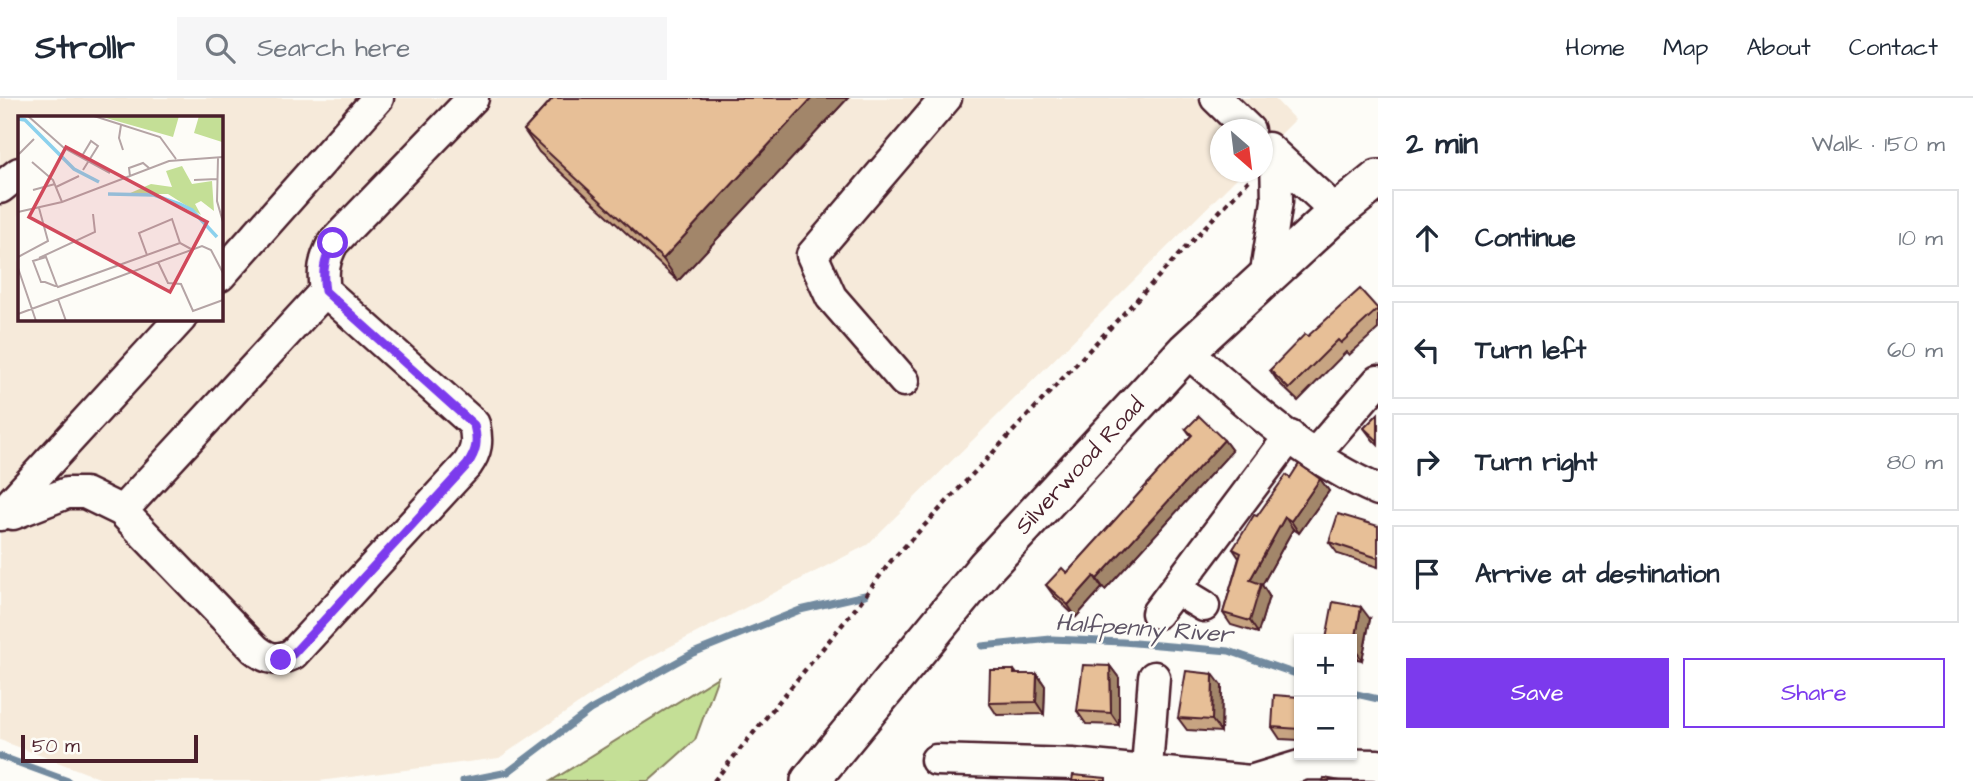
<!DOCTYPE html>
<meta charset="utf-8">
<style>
:root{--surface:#fff;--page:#f6f6f7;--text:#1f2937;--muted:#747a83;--line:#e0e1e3;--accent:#7c3aed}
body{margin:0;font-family:"Architects Daughter",sans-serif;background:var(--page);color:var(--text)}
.controls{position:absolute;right:21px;bottom:21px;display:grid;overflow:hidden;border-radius:0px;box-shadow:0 2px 5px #0004}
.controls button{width:63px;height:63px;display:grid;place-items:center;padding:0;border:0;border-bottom:2px solid var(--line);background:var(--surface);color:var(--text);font:35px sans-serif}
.compass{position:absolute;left:1210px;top:21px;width:63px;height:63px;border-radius:50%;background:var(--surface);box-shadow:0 2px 5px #0004;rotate:152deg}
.scale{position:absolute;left:21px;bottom:18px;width:177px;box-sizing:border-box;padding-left:7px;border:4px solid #4a1f2b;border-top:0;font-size:19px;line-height:24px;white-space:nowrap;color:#4a1f2b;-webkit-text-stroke:5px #fdfcf7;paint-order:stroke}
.stop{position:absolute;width:21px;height:21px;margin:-16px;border:5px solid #7c3aed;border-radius:50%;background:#fff}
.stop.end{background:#7c3aed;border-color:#fff;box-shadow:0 2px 7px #0008}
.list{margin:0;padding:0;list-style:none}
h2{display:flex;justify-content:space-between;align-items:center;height:91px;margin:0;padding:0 28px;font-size:30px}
h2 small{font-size:23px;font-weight:400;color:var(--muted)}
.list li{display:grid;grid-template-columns:46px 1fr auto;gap:21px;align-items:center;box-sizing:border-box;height:98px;margin:0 14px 14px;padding:0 14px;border:2px solid var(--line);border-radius:0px}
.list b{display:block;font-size:26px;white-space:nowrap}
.list em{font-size:23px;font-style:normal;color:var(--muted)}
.actions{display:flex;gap:14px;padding:21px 28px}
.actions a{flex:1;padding:16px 0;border:2px solid var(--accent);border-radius:0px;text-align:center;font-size:24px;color:var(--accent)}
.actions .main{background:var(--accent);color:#fff}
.icon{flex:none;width:38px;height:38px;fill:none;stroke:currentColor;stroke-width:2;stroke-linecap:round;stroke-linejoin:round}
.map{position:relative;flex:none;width:1378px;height:683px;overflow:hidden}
header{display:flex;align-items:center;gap:42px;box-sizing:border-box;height:98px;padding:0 35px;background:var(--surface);border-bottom:2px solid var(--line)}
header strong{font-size:33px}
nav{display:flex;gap:38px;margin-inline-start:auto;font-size:24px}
.search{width:490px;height:63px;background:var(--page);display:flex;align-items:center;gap:18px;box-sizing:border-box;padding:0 24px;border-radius:0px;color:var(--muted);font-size:26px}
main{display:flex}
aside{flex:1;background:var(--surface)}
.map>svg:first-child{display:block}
</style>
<header>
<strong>Strollr</strong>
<div class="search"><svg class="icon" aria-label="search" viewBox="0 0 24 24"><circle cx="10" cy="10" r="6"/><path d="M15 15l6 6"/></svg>Search here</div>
<nav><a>Home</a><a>Map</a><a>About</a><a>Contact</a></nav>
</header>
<main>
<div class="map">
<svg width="1378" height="683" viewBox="0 0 1378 683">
<rect width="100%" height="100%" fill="#fdfcf7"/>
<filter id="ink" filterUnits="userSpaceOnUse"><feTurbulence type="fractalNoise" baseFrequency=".0143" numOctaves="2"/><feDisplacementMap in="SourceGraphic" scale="14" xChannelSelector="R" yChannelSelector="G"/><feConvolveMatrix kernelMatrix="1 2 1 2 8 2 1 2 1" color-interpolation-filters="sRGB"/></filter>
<g filter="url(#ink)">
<!-- built -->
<path fill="#f6eada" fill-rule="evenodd" d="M 0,0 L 1274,0 L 1295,22 L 1263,54 L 1262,32 L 1220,32 L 1220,74 L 1243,74 L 867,447 L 640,564 L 499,660 L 319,683 L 107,683 L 0,642 ZM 19,19 L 220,19 L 220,220 L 19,220 Z"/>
<!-- green -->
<path fill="#c4df96" stroke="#877f60" stroke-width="2" d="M 718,579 L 695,642 L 649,683 L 551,683 Z"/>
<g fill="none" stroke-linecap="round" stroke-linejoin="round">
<!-- stream -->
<path stroke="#728a9f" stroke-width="7" d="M 982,548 L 1051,541 L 1123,544 L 1229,553 L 1299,577
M 1352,595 L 1378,601
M 0,658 L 68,683
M 463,683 L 508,674 L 590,612 L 693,555 L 800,512 L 865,497"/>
<!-- minor casing -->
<g stroke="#4a1f2b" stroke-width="35">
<path id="minor" d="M 1216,0 L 1249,32
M 1268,50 L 1337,114
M 0,90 L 19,75
M 220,178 L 378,0
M 1265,181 L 1277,103 L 1276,59
M 325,193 C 322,174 324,162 333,145 L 473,0
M 1186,253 C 1246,304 1305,361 1378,392
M 904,283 L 831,199 L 812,157 L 946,0
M 1314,357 L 1378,283
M 7,409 L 13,416 L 67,395 L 85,395 L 122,413 L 255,551 C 269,562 277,563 293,556 L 467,367 C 477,353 478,343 474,326 L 325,193 L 122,413
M 0,417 L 181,220
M 1176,491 L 1204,508
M 1157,515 L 1290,338
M 936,662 L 1072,666 L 1250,683 L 1306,666 L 1378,667
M 1146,683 L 1154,579"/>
</g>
<!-- major casing -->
<g stroke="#4a1f2b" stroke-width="42">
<g id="major">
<path id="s1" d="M 810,683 L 986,469 L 1186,253 L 1337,114 L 1378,81"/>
</g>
</g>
<!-- path -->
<path stroke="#4a1f2b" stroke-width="4.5" stroke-dasharray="5 5" stroke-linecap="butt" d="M 714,683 L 855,511 L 891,463 L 1251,80"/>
<!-- minor -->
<use href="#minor" stroke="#fdfcf7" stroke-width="30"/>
<!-- major -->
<use href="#major" stroke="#fdfcf7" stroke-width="37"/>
</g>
<!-- wall -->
<path fill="#c7a482" stroke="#4a1f2b" stroke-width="2" d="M 553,0 L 848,0 L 678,183 L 539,54 L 524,32 Z
M 1378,210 L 1378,231 L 1349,257 L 1346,254 L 1298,303 L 1278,284 L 1270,272 L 1308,238 Z
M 1378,316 L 1378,347 L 1373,342 L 1364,330 Z
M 1186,331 L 1224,342 L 1232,353 L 1105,492 L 1102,490 L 1076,519 L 1054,498 L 1046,487 L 1067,475 L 1191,338 Z
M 1320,381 L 1329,393 L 1299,435 L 1293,431 L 1262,487 L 1269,498 L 1258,535 L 1231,527 L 1223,515 L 1239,460 L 1233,451 L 1257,418 Z
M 1378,428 L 1378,469 L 1338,456 L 1329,444 Z
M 1370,521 L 1362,562 L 1352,560 L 1352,541 Z
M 1110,568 L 1119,580 L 1119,627 L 1086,626 L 1077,613 Z
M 1014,572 L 1017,576 L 1037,576 L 1045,588 L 1044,616 L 997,617 L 989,605 Z
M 1222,588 L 1221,634 L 1187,632 L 1178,620 Z
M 1299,599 L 1299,642 L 1280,641 L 1272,629 Z"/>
<!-- shaded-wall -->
<path fill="#a2866a" stroke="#4a1f2b" stroke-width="2" d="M 812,0 L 848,0 L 678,183 L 663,161 Z
M 1224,342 L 1232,353 L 1105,492 L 1097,481 Z
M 1320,381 L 1329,393 L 1299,435 L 1291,423 Z
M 1285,419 L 1293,431 L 1262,487 L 1269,498 L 1258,535 L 1250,523 L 1250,482 Z
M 1094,478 L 1102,490 L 1076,519 L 1068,507 Z
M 1361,509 L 1370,521 L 1362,562 L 1354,550 Z
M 1110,568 L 1119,580 L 1119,627 L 1111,615 Z
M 1037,576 L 1045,588 L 1044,616 L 1036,604 Z
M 1213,576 L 1222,588 L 1221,634 L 1212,622 Z"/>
<!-- building -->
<path fill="#e7bf97" stroke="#4a1f2b" stroke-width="2" d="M 553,0 L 812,0 L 663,161 L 524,32 Z
M 1360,191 L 1378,211 L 1341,245 L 1338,242 L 1289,291 L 1270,272 L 1305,236 L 1308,238 Z
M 1378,316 L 1378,343 L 1364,330 Z
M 1199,318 L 1224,342 L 1097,481 L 1094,478 L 1068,507 L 1046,487 L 1062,470 L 1067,475 L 1192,337 L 1186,331 Z
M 1299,366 L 1320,381 L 1291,423 L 1285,419 L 1250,482 L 1261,486 L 1250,523 L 1223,515 L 1241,455 L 1233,451 L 1254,417 L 1257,418 L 1286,377 L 1290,380 Z
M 1338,416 L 1378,428 L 1378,460 L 1329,444 Z
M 1333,504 L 1361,509 L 1354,550 L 1352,549 L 1352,541 L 1326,541 Z
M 1083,567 L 1110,568 L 1111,615 L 1077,613 Z
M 990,572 L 1014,572 L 1014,576 L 1037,576 L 1036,604 L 989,605 Z
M 1186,573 L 1213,576 L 1212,622 L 1178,620 Z
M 1274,597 L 1299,599 L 1299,631 L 1272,629 Z
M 1073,677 L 1106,680 L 1106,683 L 1072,683 Z
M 1324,680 L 1341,683 L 1323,683 Z"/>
</g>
<g fill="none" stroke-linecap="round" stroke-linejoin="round" filter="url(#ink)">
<!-- route -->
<path stroke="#7c3aed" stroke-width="9" d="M 281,562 L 293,556 L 467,367 C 477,353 478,343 474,327 L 325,193 C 322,174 324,162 333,145"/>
</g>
<g text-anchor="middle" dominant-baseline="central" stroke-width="5" stroke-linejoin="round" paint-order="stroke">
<!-- street labels -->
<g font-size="23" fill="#4a1f2b" stroke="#fdfcf7">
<text stroke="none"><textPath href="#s1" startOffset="415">Silverwood Road</textPath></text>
</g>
<!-- water labels -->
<g font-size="24" font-style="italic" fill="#5e5465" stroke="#fdfcf7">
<text transform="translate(1144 531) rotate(4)">Halfpenny River</text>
</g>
</g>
<!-- overview -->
<g transform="translate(18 18)">
<rect width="205" height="205" fill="#fdfcf7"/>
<path d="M 81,0 L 161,0 L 155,21 ZM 181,0 L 205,0 L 204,26 L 176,17 ZM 164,50 L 174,68 L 194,65 L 196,95 L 183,85 L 177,88 L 183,99 L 150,78 L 110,78 L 133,68 L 154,71 L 148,55 Z" fill="#c4df96"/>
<path fill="none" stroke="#8cd1ed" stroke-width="3.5" d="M 0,3 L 7,4 L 56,53 L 81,66M 90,78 L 136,79 L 162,88 L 174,94 L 199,121"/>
<path fill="none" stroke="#b5a4a5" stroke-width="2" d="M 10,0 L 46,32 L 92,57M 76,0 L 142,21 L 158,43M 103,9 L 101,22 L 105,34M 1,38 L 16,23M 64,40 L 73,25 L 80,30 L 65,54M 200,42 L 199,85 L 205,106M 14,46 L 35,64 L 44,86M 112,60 L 111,52 L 125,47 L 131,52M 176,64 L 199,63M 38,71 L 61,60M 15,74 L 37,68M 0,96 L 44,86 L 151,45 L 205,41M 162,127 L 129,139 L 121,117 L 154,103 L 162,127 L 173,133M 0,141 L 30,125 L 21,92M 21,142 L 77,116 L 75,98M 140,146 L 150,167 L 163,168 L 175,195 L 205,184M 0,152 L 18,205M 39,170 L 28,141 L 15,145 L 23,166 L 27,166 L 37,170 L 39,170 L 40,171 L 129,139M 40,183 L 48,205M 0,198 L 184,130 L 193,134 L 205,157"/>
<path fill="#d1495b" fill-opacity="0.15" stroke="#d1495b" stroke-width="3.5" d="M 48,31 L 189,106 L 152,176 L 11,101 Z"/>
<rect width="205" height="205" fill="none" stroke="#4a1f2b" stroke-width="3.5"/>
</g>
</svg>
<div class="controls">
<button>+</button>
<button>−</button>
</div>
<svg class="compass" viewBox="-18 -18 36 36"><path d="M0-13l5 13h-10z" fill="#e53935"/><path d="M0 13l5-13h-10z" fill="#747a83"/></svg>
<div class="scale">50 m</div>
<div class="stop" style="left:333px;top:145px"></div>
<div class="stop end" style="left:281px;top:562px"></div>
</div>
<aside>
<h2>2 min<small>Walk · 150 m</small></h2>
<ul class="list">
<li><svg class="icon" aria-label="ahead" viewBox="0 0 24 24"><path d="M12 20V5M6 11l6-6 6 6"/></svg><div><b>Continue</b></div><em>10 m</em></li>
<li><svg class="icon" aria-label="left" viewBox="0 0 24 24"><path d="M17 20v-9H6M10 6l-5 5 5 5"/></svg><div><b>Turn left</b></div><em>60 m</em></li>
<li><svg class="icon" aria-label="right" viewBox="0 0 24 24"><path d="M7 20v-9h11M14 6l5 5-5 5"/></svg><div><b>Turn right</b></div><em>80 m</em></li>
<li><svg class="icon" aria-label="arrive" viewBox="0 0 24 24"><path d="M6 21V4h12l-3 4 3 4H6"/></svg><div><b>Arrive at destination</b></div></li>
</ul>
<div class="actions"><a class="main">Save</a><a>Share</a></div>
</aside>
</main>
